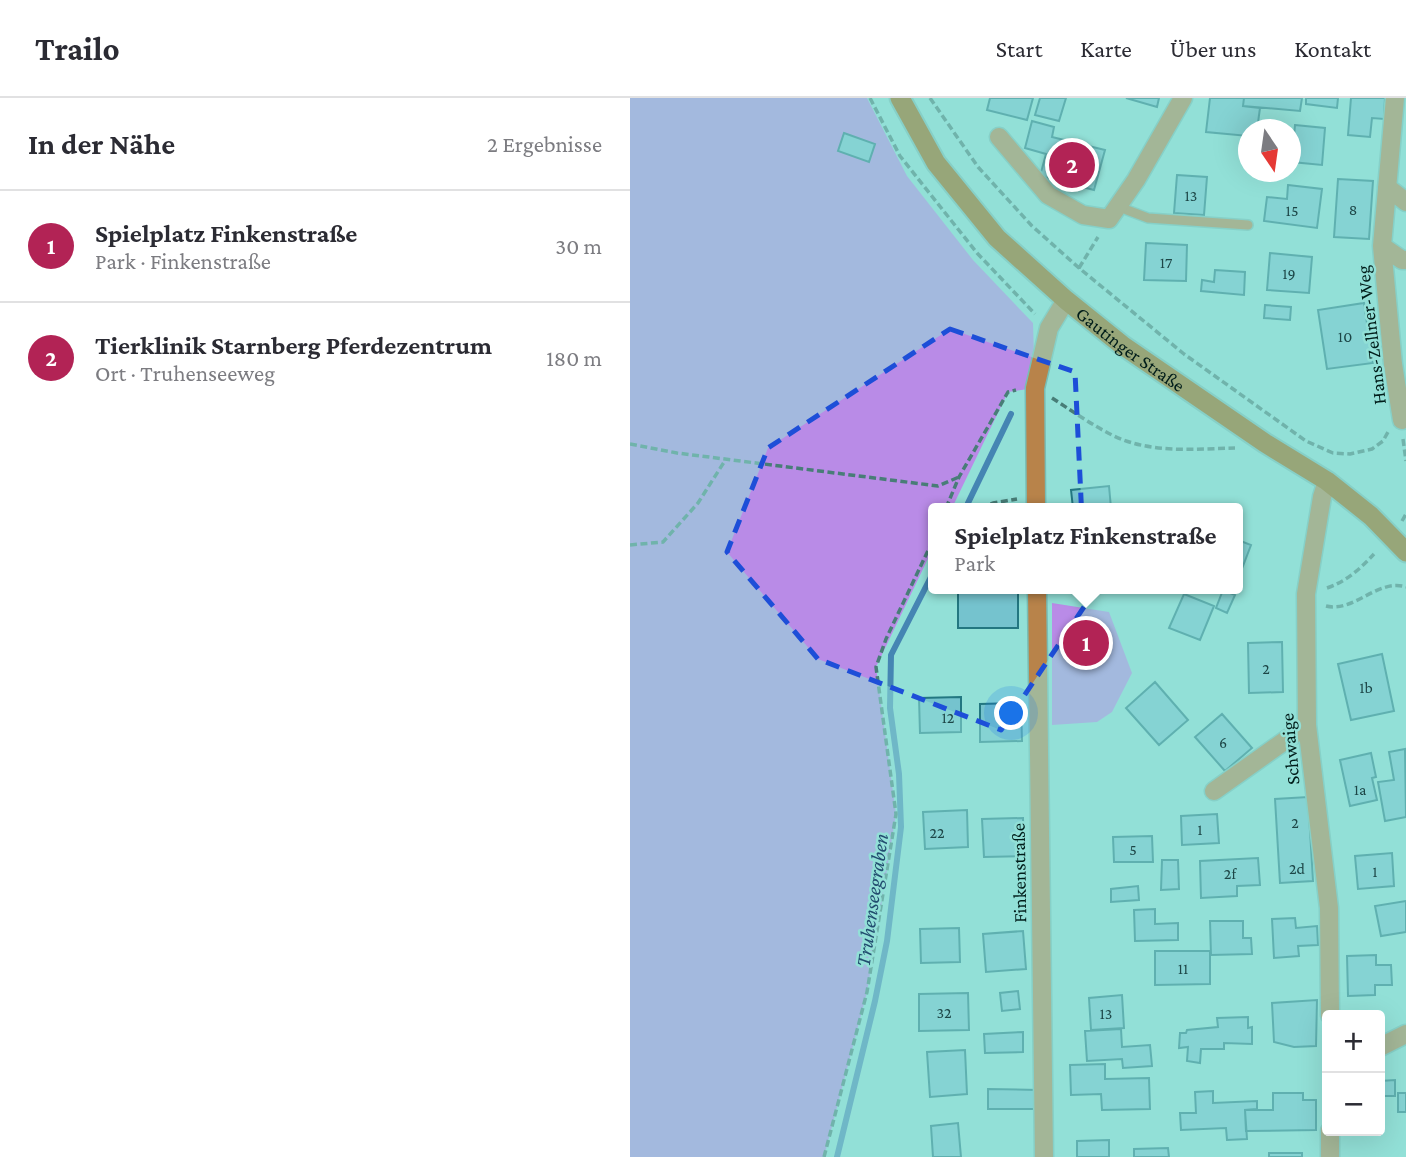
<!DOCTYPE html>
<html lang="de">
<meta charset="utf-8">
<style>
:root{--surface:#fff;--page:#f2f2f3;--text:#2b2b33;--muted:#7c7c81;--line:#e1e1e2;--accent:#b22355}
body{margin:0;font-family:"Crimson Pro",serif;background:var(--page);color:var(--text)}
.controls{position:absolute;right:21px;bottom:21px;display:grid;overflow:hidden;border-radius:7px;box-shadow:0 7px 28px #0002}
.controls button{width:63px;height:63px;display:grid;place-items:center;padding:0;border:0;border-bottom:2px solid var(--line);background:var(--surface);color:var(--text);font:35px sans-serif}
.compass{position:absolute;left:608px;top:21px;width:63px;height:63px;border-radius:50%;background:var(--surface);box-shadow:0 7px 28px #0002;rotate:167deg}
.you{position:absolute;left:382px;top:616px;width:24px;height:24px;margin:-18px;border:5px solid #fff;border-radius:50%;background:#1a73e8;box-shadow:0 0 0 10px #1a73e833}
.badge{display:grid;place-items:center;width:46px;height:46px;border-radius:50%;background:var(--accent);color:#fff;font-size:23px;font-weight:700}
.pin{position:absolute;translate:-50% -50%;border:4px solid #fff;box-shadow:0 2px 7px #0006}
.popup{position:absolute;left:298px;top:405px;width:315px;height:91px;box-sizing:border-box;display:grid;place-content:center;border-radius:7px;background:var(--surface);filter:drop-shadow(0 2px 5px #0005);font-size:23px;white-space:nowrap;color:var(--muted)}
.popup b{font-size:26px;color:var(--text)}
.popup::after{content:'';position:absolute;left:50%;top:100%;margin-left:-14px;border:14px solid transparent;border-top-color:var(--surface)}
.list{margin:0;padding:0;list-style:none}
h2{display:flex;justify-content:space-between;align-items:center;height:91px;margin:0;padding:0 28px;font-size:30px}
h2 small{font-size:23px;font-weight:400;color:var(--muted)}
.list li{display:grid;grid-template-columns:46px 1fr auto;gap:21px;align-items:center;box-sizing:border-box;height:112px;padding:0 28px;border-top:2px solid var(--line)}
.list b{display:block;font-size:26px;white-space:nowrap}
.list p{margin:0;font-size:23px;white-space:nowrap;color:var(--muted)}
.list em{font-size:23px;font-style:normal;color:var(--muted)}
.map{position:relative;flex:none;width:776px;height:1059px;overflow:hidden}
header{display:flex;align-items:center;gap:42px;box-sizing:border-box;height:98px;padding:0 35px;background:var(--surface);border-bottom:2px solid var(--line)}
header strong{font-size:33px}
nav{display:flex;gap:38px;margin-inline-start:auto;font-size:24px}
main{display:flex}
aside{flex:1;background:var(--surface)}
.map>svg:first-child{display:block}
</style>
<header>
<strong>Trailo</strong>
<nav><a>Start</a><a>Karte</a><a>Über uns</a><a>Kontakt</a></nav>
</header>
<main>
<aside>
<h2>In der Nähe<small>2 Ergebnisse</small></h2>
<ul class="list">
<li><span class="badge">1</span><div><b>Spielplatz Finkenstraße</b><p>Park · Finkenstraße</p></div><em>30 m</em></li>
<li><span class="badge">2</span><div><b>Tierklinik Starnberg Pferdezentrum</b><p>Ort · Truhenseeweg</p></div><em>180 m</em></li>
</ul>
</aside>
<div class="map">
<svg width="776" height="1059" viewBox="0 0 776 1059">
<rect width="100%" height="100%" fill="#92e0d7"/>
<!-- green -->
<path fill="#b98be7" d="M 0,0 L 237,0 L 277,78 L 343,162 L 403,225 L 405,290 L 378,294 L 322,410 L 304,410 L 304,448 L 246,569 L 266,716 L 237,894 L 194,1059 L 0,1059 Z
M 422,505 L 479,514 L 502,575 L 482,614 L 467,624 L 422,627 Z"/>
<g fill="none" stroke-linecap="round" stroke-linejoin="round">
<!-- stream -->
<path stroke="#4585b3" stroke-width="6" d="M 338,405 L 381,316
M 207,1059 L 245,903 L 257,843 L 271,729 L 269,676 L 260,610 L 261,557 L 304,473"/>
</g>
<!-- building -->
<path fill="#75c3ce" stroke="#237781" stroke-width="2" d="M 360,0 L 403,0 L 397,22 L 357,12 Z
M 410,0 L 436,0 L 429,23 L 405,17 Z
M 496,0 L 529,0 L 527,9 Z
M 580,0 L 614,0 L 613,8 L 630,10 L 627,32 L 618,32 L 618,38 L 576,34 Z
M 614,0 L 672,0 L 670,13 L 613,8 Z
M 676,0 L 708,0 L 707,10 L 676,6 Z
M 721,0 L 755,0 L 754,21 L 742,20 L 740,39 L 718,37 Z
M 402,23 L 424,29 L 422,39 L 475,52 L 464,92 L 410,78 L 416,56 L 395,50 Z
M 665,27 L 695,30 L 692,67 L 662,64 Z
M 214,35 L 245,46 L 239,64 L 208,53 Z
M 547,77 L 577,79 L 574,117 L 544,115 Z
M 708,81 L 743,83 L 739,141 L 704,139 Z
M 658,87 L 692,91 L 687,130 L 634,123 L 637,99 L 657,101 Z
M 516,145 L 557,147 L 556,183 L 514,182 Z
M 640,155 L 682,159 L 679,195 L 637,192 Z
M 585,172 L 615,174 L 614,197 L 571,193 L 572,182 L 584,184 Z
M 734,205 L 743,265 L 697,271 L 688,212 Z
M 635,207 L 661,209 L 660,222 L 634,220 Z
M 479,388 L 481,410 L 443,410 L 441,392 Z
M 608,442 L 621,447 L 608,481 Z
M 388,492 L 388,530 L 328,530 L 328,493 Z
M 593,492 L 605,497 L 597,515 L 586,510 Z
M 554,496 L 584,508 L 570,542 L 539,530 Z
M 652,544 L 653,594 L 619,595 L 618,545 Z
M 752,556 L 764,613 L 721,622 L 708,566 Z
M 525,584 L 558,622 L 529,647 L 496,610 Z
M 331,599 L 331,634 L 290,635 L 289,600 Z
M 391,605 L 392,643 L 350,644 L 350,606 Z
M 592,616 L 622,650 L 595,673 L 565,639 Z
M 775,651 L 776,719 L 755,723 L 748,684 L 764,682 L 759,654 Z
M 741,655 L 746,679 L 742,680 L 747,702 L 720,708 L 710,662 Z
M 678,699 L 683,783 L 650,785 L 645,701 Z
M 337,712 L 338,749 L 295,751 L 293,714 Z
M 587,716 L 589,745 L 552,747 L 551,718 Z
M 393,720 L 394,758 L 354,759 L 352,721 Z
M 522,738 L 523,764 L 484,764 L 483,739 Z
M 762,755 L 764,788 L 728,791 L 725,758 Z
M 628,760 L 630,787 L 607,788 L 607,798 L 571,800 L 570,763 Z
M 532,762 L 548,762 L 549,791 L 531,792 Z
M 508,788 L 509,802 L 481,804 L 481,791 Z
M 776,803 L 776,834 L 751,838 L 745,808 Z
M 525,811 L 525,826 L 548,825 L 548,842 L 505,843 L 504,812 Z
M 665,820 L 666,830 L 687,828 L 688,847 L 668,848 L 669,858 L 644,860 L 642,821 Z
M 580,823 L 613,823 L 613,840 L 621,840 L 622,856 L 581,857 Z
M 329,830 L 330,864 L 291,865 L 290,831 Z
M 393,833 L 396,871 L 356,874 L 353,836 Z
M 525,853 L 580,853 L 580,886 L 525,887 Z
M 746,857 L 746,867 L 761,867 L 762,887 L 745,887 L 745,897 L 718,898 L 717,858 Z
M 388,893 L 390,911 L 372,913 L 370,895 Z
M 338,895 L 339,932 L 289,933 L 289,896 Z
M 492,897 L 494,930 L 461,932 L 459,900 Z
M 687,902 L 686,948 L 664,949 L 644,944 L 642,905 Z
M 618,919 L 618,930 L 622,929 L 622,946 L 594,945 L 594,951 L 571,951 L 570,965 L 557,963 L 558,949 L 549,950 L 550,935 L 556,935 L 557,932 L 588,929 L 587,920 Z
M 491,931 L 492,949 L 520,947 L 522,968 L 493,970 L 492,961 L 457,963 L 455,933 Z
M 393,934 L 393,954 L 355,955 L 354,936 Z
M 335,952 L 337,996 L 300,999 L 297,954 Z
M 475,966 L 475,981 L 519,980 L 520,1011 L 472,1012 L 471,996 L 441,997 L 440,967 Z
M 765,982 L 765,998 L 750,998 L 750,983 Z
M 358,991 L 408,992 L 408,1011 L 358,1011 Z
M 583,993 L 583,1005 L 627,1003 L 627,1011 L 615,1012 L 617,1041 L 597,1042 L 596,1030 L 551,1032 L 550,1015 L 566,1015 L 565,994 Z
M 643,995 L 673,995 L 673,1002 L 686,1002 L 686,1032 L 616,1033 L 615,1012 L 643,1012 Z
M 768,995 L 776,995 L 776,1014 L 768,1014 Z
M 328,1025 L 331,1059 L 303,1059 L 301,1028 Z
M 479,1042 L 479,1059 L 447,1059 L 447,1043 Z
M 538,1050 L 539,1059 L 504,1059 L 504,1051 Z
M 639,1055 L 672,1055 L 672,1059 L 639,1059 Z"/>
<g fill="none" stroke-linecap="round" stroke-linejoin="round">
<!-- service casing -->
<g stroke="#78bdb5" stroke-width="12">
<path id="service" d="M 490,106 L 497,112 L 518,120 L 618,127"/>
</g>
<!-- minor casing -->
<g stroke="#78bdb5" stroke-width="21">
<path id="minor" d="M 765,0 L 752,148 L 763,266 L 772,322
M 369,39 L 418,97 L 453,117 L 479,121 L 506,82 L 553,0
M 757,89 L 776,104
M 752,148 L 772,162 L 776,162
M 697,383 L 692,399 L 676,496 L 677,627 L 699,810 L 700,917
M 406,410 L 405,290 L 419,230 L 436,202
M 407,491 L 414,1059
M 584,693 L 677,627
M 750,949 L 776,936
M 700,1033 L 700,1059"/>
</g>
<!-- secondary casing -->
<g stroke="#78bdb5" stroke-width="23">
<g id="secondary">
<path id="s1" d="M 270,0 L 306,65 L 367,140 L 436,202 L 492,247 L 635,345 L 697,383 L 741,418 L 776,454"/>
</g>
</g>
<!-- path -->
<path stroke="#487d77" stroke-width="3.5" stroke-dasharray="7 3.5" stroke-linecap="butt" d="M 240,0 L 270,58 L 347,155 L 405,216
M 300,0 L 348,69 L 402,128 L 449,170 L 554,256 L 676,343 L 703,355 L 720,356 L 742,351 L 753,343 L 758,334
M 449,170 L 468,139
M 422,300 C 442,313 462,327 482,337 C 520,356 564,351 605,350
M 773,341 L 776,363
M 0,346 L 47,355 L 308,388 L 329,379
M 316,410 L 329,379 L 378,294 L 386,292
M 351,410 L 363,405 L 387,401
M 772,423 L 776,416
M 0,447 L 33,444 L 68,405 L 96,361
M 697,490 C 717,483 730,471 744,456
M 696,508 C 724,515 748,480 776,489
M 194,1059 L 237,894 L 266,716 L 246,569 L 256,541 L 304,440"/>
<!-- service -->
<use href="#service" stroke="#b8834a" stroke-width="9"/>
<!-- minor -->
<use href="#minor" stroke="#b8834a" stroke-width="18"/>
<!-- secondary -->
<use href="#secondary" stroke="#9e6008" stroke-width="19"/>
</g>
<!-- marked area -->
<path d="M0 0H776V1059H0ZM 320,231 L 445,274 L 456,506 L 371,632 L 188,561 L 97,454 L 138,350 Z" fill="#92e0d7" fill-opacity=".55" fill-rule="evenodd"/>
<path fill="none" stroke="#1d4ed8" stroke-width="5" stroke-dasharray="14 9" stroke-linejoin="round" d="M 320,231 L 445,274 L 456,506 L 371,632 L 188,561 L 97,454 L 138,350 Z"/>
<g text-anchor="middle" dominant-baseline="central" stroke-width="5" stroke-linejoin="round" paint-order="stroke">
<!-- number labels -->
<g font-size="16" fill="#1d4647">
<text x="561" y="97">13</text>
<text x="723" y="111">8</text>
<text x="662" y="112">15</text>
<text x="536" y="164">17</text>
<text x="659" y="175">19</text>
<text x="715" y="238">10</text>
<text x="636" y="570">2</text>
<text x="736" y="589">1b</text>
<text x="318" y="619">12</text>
<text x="593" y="644">6</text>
<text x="730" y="691">1a</text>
<text x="665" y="724">2</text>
<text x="570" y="731">1</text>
<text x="307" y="734">22</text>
<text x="503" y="751">5</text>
<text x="667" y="770">2d</text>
<text x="745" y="773">1</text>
<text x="600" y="775">2f</text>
<text x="553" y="870">11</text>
<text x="314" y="914">32</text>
<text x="476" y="915">13</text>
</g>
<!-- street labels -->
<g font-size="19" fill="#001d1a" stroke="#92e0d7">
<text transform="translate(741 237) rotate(-97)">Hans-Zellner-Weg</text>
<text stroke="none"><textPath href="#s1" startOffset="345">Gautinger Straße</textPath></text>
<text transform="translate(660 651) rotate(-95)">Schwaige</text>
<text transform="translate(389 775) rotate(-91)">Finkenstraße</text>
</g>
<!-- water labels -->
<g font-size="21" font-style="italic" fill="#224c6f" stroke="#92e0d7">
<text transform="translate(242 802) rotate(-82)">Truhenseegraben</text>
</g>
</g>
</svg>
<div class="controls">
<button>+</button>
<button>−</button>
</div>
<svg class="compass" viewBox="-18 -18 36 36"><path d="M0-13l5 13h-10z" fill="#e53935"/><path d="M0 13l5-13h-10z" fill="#7c7c81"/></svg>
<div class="you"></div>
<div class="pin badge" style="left:456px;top:545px">1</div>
<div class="popup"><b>Spielplatz Finkenstraße</b>Park</div>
<div class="pin badge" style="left:442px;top:67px">2</div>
</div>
</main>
